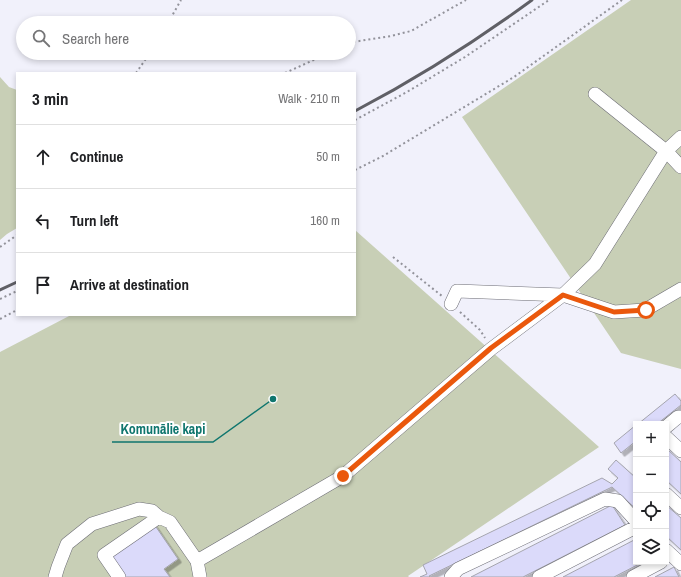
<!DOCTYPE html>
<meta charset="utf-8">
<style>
:root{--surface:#fff;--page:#f6f6f6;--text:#202124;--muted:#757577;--line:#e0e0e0}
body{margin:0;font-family:"Archivo Narrow",sans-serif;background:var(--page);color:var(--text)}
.controls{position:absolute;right:12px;bottom:12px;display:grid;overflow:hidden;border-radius:0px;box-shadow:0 2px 6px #0003}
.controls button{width:36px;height:36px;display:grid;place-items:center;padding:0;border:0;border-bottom:1px solid var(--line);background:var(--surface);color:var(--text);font:20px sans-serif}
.stop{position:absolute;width:12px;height:12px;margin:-9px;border:3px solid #ea580c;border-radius:50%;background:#fff}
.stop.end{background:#ea580c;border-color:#fff;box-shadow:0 1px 4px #0008}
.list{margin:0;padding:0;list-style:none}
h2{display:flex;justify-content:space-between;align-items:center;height:52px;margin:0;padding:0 16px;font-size:17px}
h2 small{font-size:13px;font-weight:400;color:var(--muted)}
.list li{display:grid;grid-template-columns:26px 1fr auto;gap:12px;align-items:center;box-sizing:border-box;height:64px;padding:0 16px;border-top:1px solid var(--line)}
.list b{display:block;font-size:15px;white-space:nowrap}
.list em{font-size:13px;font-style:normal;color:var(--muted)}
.icon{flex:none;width:22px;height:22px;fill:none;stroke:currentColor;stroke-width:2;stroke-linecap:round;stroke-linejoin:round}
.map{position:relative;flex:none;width:681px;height:577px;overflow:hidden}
.search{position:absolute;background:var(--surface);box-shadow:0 2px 6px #0003;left:16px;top:16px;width:340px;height:44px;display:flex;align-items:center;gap:10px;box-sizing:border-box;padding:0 14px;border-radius:22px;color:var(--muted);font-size:15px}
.panel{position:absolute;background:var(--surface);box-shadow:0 2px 6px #0003;left:16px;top:72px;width:340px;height:244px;border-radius:0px}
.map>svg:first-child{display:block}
</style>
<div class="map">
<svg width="681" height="577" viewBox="0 0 681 577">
<defs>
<filter id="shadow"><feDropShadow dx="3.5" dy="3.5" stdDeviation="0" flood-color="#0004"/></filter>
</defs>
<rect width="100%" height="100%" fill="#f1f1fb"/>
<!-- green -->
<path fill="#c8cfb6" d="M 631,0 L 681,0 L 681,369 L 621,353 L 462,117 Z
M 0,77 L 9,87 L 17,90 L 17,228 L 7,234 L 0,240 Z
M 355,230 L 599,447 L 408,576 L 409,577 L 0,577 L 0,352 L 71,315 L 355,315 Z"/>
<!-- building -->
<path fill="#dbdafa" stroke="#a5a5ae" filter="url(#shadow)" d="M 675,394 L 681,401 L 681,405 L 657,424 L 638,424 Z
M 636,425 L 636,441 L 621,453 L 614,443 Z
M 666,448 L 681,462 L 681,494 L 666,480 Z
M 616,460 L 636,478 L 636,509 L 612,487 L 429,576 L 430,577 L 420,577 L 427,574 L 423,565 L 602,478 L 612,484 L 618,478 L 608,469 Z
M 612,505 L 625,525 L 523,577 L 471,577 Z
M 666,505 L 681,518 L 681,550 L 666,536 Z
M 154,524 L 178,559 L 164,569 L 170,577 L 124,577 L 109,555 Z
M 636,539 L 636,562 L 643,562 L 614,577 L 563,577 Z
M 674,567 L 679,577 L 655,577 Z"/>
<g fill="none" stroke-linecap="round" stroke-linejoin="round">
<!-- minor casing -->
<g stroke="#6d6d75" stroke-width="14">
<path id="minor" d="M 595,94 L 666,151 L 681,167
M 451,304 L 457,291 L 563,295 L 614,312 L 645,310 L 681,289
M 666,427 L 678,417 L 681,417
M 666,437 L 681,451
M 666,494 L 681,508
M 666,550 L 681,564
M 197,561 L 343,476 L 491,349 L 563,295 L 595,264 L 666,151 L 681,137
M 55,577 L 58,567 L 67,544 L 92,524 L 139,509 L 152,511 L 159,517
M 119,577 L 104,555 L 159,517 L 170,522 L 197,561 L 200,577
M 451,577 L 458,569 L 605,499 L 618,501 L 636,521
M 539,577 L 636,527
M 633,577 L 661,562"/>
</g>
<!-- path -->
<path stroke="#93939b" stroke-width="2" stroke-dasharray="2 3" stroke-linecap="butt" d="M 168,23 L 181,0
M 349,44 L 353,42 L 391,36 L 411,31 L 466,0
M 136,73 L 150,53
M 285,73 L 329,53
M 355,120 L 407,92 L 465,57 L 549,0
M 355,170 L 383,156 L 514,77 L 622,0
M 0,247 L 17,235
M 393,257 L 442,296
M 0,299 L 17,291
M 460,312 L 480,330 L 485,338
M 0,319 L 17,310"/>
<!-- minor -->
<use href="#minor" stroke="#fff" stroke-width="13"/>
<!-- rail -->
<path stroke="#606066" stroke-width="3" d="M 355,111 C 416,79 476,41 532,0
M 0,290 L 17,282"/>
</g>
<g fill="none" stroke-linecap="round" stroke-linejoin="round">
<!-- route -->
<path stroke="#ea580c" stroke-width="5" d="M 343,476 L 491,348 L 563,295 L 614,312 L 646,310"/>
</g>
<!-- callouts -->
<path fill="none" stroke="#0f766e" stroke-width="1.5" d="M273 399L213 442H112"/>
<circle fill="#0f766e" stroke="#fff" stroke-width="1.5" cx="273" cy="399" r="4"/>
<g font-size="14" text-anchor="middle" font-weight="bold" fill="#0f766e" stroke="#fff" stroke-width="4" stroke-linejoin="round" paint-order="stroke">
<text x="163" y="434">Komunālie kapi</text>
</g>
</svg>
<div class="controls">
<button>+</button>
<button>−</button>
<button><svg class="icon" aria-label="locate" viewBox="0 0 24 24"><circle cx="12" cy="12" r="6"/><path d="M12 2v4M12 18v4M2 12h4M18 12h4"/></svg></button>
<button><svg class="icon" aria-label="layers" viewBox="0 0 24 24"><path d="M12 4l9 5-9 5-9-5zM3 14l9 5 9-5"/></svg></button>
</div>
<div class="stop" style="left:646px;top:310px"></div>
<div class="stop end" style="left:343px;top:476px"></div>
<div class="search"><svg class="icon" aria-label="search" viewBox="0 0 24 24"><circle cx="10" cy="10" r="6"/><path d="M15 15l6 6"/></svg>Search here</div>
<section class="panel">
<h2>3 min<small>Walk · 210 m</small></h2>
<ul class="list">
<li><svg class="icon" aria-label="ahead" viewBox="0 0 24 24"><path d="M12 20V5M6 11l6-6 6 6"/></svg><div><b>Continue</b></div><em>50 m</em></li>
<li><svg class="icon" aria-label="left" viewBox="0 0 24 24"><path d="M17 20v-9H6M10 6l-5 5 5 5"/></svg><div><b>Turn left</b></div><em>160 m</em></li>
<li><svg class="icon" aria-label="arrive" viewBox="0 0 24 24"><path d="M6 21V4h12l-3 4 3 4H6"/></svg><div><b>Arrive at destination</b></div></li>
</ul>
</section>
</div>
